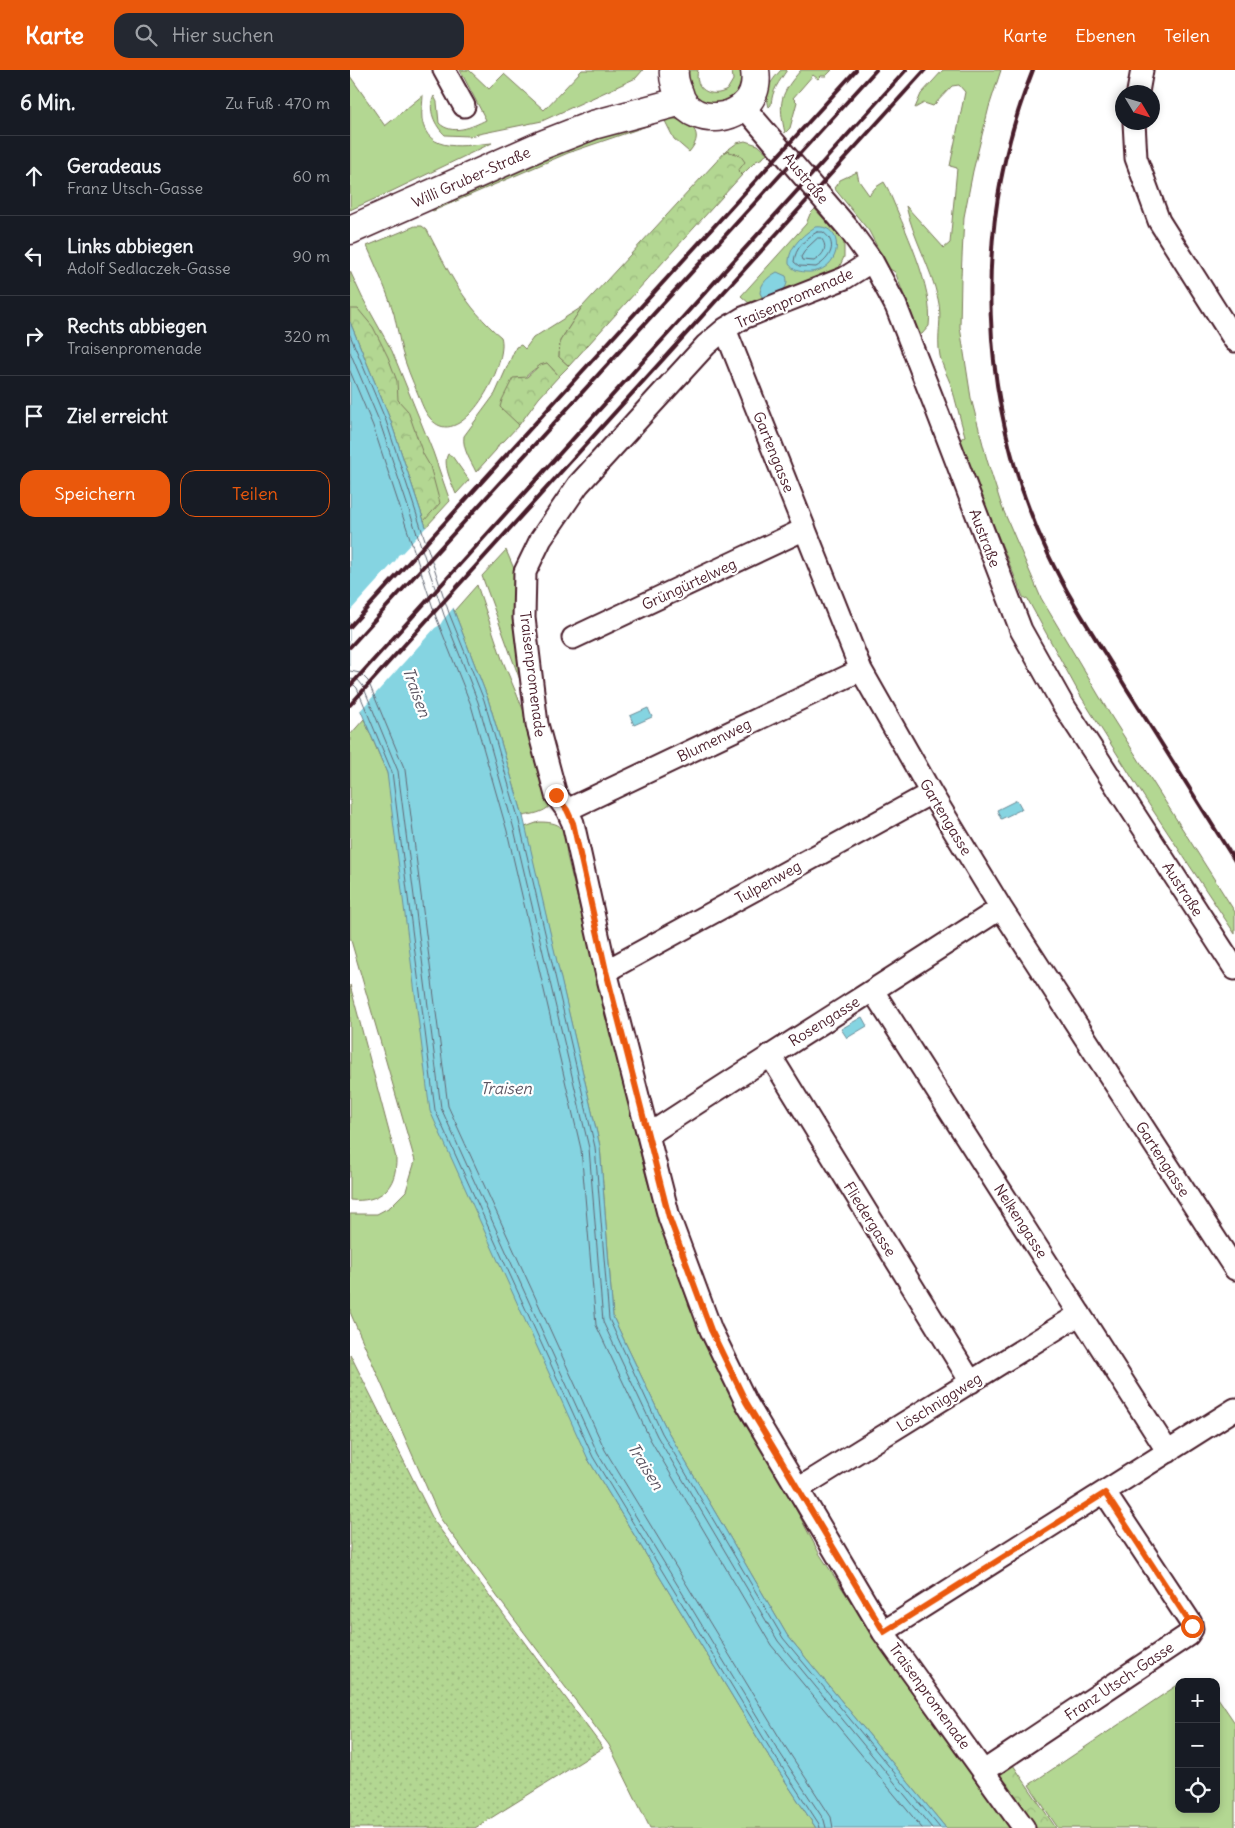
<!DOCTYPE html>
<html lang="de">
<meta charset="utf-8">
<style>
:root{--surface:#171b24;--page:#242831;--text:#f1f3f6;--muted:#9ea1a6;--line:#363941;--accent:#ea580c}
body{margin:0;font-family:Delius,sans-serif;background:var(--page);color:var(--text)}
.controls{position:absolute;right:15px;bottom:15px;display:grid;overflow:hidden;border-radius:10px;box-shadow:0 2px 8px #0003}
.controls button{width:45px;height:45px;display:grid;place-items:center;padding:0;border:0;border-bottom:1px solid var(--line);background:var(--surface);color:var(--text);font:25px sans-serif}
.compass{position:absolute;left:765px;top:15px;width:45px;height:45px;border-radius:50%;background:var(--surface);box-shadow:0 2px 8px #0003;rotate:128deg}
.stop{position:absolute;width:15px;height:15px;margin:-11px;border:4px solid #ea580c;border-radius:50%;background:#fff}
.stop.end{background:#ea580c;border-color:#fff;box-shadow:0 1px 5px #0008}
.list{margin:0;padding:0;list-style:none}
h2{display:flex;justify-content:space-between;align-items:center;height:65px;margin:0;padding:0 20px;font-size:21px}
h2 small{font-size:16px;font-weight:400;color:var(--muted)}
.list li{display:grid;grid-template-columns:32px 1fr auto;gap:15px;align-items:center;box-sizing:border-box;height:80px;padding:0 20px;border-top:1px solid var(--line)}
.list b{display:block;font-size:19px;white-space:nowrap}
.list p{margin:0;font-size:16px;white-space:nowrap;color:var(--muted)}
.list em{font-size:16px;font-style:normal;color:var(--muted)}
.actions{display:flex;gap:10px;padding:15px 20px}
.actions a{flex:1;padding:11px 0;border:1px solid var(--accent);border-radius:15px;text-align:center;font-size:18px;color:var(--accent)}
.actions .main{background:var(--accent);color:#fff}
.icon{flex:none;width:28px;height:28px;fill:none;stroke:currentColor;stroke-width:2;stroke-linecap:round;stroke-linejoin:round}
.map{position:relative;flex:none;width:885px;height:1758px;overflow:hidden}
header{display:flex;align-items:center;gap:30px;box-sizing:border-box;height:70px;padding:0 25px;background:var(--accent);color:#fff}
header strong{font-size:24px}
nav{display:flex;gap:28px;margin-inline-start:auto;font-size:18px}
.search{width:350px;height:45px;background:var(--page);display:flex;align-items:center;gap:12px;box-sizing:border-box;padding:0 18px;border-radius:15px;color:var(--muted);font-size:19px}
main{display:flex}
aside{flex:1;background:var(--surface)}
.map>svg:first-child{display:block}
</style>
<header>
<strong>Karte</strong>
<div class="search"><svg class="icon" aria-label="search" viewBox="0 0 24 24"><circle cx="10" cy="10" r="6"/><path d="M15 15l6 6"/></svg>Hier suchen</div>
<nav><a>Karte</a><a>Ebenen</a><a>Teilen</a></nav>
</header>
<main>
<aside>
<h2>6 Min.<small>Zu Fuß · 470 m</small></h2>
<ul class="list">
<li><svg class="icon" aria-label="ahead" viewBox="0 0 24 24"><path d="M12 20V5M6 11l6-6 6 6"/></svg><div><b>Geradeaus</b><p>Franz Utsch-Gasse</p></div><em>60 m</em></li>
<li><svg class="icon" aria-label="left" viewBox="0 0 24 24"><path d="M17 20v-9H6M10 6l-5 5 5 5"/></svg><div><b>Links abbiegen</b><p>Adolf Sedlaczek-Gasse</p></div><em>90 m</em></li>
<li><svg class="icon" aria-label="right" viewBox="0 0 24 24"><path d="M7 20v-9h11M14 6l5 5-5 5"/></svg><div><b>Rechts abbiegen</b><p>Traisenpromenade</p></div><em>320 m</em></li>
<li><svg class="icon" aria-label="arrive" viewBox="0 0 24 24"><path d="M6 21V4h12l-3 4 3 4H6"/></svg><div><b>Ziel erreicht</b></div></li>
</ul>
<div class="actions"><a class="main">Speichern</a><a>Teilen</a></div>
</aside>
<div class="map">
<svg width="885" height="1758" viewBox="0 0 885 1758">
<defs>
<pattern id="forest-crowns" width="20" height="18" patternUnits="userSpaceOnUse" patternTransform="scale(1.25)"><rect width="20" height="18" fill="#b3d792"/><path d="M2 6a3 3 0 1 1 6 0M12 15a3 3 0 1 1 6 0" fill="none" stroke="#9bb87e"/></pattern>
<pattern id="park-dots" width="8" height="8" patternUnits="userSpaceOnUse" patternTransform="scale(1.25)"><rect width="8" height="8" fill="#b3d792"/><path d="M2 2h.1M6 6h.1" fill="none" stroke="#9bb87e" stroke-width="1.8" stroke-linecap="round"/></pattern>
</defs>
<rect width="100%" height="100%" fill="#fff"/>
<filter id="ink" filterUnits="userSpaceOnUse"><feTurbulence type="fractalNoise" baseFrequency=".02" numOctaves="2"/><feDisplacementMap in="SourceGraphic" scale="10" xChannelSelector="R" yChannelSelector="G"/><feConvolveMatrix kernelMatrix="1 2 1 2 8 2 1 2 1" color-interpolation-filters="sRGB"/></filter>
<g filter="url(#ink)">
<!-- grass -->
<path fill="#b3d792" stroke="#7e7b5e" d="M 110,0 L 119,0 L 139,19 L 154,4 L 194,40 L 232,0 L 293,0 L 286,8 L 192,51 L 119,66 L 95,65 C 85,56 77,39 84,26 L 87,32 L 89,53 C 102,66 122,57 136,50 Z
M 337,0 L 348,0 C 343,19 361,29 377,20 L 383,10 L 382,0 L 393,0 C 393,5 394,11 392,16 C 386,38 349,41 339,19 C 337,14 337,6 337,0 Z
M 431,0 L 437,0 C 429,12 422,20 421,35 L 419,37 C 414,21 420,12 431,0 Z
M 451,0 L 482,0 L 476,6 L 471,6 L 468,9 L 463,5 L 443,28 L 447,32 L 440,58 L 435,63 C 428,32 430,24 451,0 Z
M 593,0 L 651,0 L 639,37 L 623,101 L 614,147 L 611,207 L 610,257 L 621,328 L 637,390 L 652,437 L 691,528 L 761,646 L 885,842 L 885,864 L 796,730 L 730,625 L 678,530 L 673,527 L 609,370 L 615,366 C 610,349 606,331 601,315 C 597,305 592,296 590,286 C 586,267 593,248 588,229 C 581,197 563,168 556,136 L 594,178 L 600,173 L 607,98 L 600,96 L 615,22 L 609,15 L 602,16 L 583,36 L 574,33 L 565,38 L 571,24 Z
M 0,6 L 35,56 L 73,25 C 73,32 71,41 72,49 C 77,85 116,75 142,73 L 38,123 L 0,140 Z
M 313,47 C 334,49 359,59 339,82 L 324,69 Z
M 303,49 L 300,55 L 218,83 L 83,141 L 77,137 L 210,79 Z
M 395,71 L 408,75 L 417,83 L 413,88 L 406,91 L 392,105 L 388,101 L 376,81 L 387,73 Z
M 507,102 L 509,111 L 519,125 L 526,117 L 534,112 L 538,119 C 553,156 584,217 579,256 L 572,264 L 564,265 L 554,238 L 557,233 L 545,202 L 538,198 L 519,161 L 484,118 L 490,110 Z
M 465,139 L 494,172 L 494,187 L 488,200 L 401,235 L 391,226 L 456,154 L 460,144 Z
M 65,156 L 72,156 L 77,160 C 98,201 115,237 151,267 C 160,293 110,386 80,348 C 74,341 71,332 68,324 C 62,310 56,296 52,281 C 49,269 47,256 44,244 C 37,221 27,199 17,176 Z
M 0,201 L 12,227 L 42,281 L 83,382 L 100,431 L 76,457 L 40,349 L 0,252 Z
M 232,237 L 210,271 L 209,287 L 219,296 L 209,306 L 197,293 C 178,298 163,322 151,337 L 169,355 L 154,371 L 149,374 L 146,380 L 126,402 C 121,391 112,379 114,366 L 145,324 L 166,277 L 171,275 L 175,279 L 183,268 Z
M 98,384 L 102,386 L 119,410 L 106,424 C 102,414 92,394 98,384 Z
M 156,480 L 165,501 L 174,621 L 132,506 Z
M 127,515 L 152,589 L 180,656 L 201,735 C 193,743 183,744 173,746 L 138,629 L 104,541 Z
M 14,649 L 37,703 L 238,1389 L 415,1680 L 466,1758 L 300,1758 L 259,1675 L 149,1529 L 90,1448 L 0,1242 L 0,1144 L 27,1144 L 40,1137 L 56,1121 L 65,1091 L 0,867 L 0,665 Z
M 189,752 C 217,752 214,761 217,786 L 297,1110 L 339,1236 L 469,1483 L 516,1555 L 612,1690 L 670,1758 L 596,1758 L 437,1565 L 317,1360 L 263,1247 L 250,1076 L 175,757 Z
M 0,915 L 46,1088 C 47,1118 30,1133 0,1130 Z
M 829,1614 L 829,1739 L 866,1739 L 866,1625 L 885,1653 L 885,1758 L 708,1758 L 679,1715 Z"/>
<!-- forest -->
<path fill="url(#forest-crowns)" stroke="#7e7b5e" d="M 376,81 L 390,85 L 395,92 L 388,101 L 392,105 L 219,296 L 209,287 L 210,271 L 232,237 Z
M 0,239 L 8,239 L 23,257 L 38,287 L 47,311 L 48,330 L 58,341 L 73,384 L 80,396 L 90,433 L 74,451 L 40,349 L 0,252 Z
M 197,293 L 209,306 L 189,328 L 169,355 L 150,337 L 152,330 L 163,308 L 177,307 L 190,295 Z
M 661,1692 L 706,1758 L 679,1758 L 641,1705 Z"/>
<!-- park -->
<path fill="url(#park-dots)" stroke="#7e7b5e" d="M 0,1284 L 84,1451 L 253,1678 L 125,1758 L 0,1758 Z"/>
<!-- water -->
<path fill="#85d4e1" stroke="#6d8c98" d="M 465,157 C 497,153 493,205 455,202 C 448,201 444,201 439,194 C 438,177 453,165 465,157 Z
M 427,202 L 436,206 C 441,220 425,229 412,227 L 410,223 C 411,213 418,207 427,202 Z
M 0,252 L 40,349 L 104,541 L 138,629 L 173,746 L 250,1076 L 263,1247 L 317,1360 L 437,1565 L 596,1758 L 466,1758 L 415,1680 L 238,1389 L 80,1041 L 37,703 L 0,615 Z
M 298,638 L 302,647 L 284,655 L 280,646 Z
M 667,730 L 672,739 L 651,749 L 647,740 Z
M 512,947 L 517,956 L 497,968 L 491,959 Z"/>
<!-- pier -->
<path fill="#fff" d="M 78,455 L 105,536 L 93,550 L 90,555 L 85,558 L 9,642 L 0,621 L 0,541 L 46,490 L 48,485 L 52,483 Z"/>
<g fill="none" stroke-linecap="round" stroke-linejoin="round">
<!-- shore -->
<path stroke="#626774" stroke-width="1" d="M 467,162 L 473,162 C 489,174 480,189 466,197 L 449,196 L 444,192 C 445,178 456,168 467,162 Z
M 468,168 L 471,168 C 479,178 473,185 464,191 L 452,190 L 451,187 L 456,179 Z
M 0,265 L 36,351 L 99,543 L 134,630 L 168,747 L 245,1077 L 259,1249 L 312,1363 L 433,1568 L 590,1758
M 0,282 L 30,353 L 94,545 L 128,632 L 164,759 L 239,1078 L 253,1252 L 307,1366 L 428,1571 L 582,1758
M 0,301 L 23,356 L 86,547 L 121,635 L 157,761 L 231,1079 L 246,1255 L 300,1369 L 421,1575 L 572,1758
M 0,601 L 10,603 L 18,611 L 55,700 L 98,1036 L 255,1380 L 431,1670 L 481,1747 L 483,1758
M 0,609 L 8,610 L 13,616 L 48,701 L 91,1038 L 248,1384 L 424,1674 L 474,1750 L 476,1758
M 0,615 L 4,615 L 7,618 L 42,702 L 85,1040 L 243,1387 L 419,1677 L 469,1754 L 470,1758"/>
<!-- street casing -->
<g stroke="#4a1f2b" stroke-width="25">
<path id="street" d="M 94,0 L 114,36
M 788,22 L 792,0
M 394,37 L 498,158 L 522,191 L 546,236 L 586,338 L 671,560 L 712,633 L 885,899
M 784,52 L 786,88 L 809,151 L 885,271
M 522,191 L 495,208 L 393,248 L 375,259 L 356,275 L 228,415 L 191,469 L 175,502 L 174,548 L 187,654 L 206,725 L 217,740 L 223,753 L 256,901 L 319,1147 L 361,1260 L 396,1332 L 533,1562 L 674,1758
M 375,259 L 511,600 L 581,723 L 651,838 L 885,1199
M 223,568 L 455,459
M 217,740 L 511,600
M 256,901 L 581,723
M 523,921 L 818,1382
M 420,985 L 621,1312
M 298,1065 C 415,988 534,914 651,838
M 448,1419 L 730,1244
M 533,1562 L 885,1339
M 634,1701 L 838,1565 L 842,1559 L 841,1553 L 755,1423"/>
</g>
<!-- secondary casing -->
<g stroke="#4a1f2b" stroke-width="31">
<path id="secondary" d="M 324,0 C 323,8 325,12 327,19 C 329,22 330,27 331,30 C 347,57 392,50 403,23 C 406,16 406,7 405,0
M 0,160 L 192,75 L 243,55 L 332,31"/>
</g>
<!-- street -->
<use href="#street" stroke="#fff" stroke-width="21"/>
<!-- secondary -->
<use href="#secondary" stroke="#fff" stroke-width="28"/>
<!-- rail -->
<path stroke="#4a1f2b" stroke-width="4" d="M 683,0 C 621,156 627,334 699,486 C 720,531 749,573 775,616 C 812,674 848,732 885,791
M 0,557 L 506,0
M 0,577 L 526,0
M 0,616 L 556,0
M 0,635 L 575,0"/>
</g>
</g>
<g fill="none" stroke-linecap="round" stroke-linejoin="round" filter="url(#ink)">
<!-- route -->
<path stroke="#ea580c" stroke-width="6" d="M 206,725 L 217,740 L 223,753 L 256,901 L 319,1147 L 361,1260 L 396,1332 L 534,1562 L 755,1423 L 842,1556"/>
</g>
<g text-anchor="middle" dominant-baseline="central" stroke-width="4.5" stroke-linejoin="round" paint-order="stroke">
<!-- street labels -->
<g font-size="15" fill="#4a1f2b" stroke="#fff">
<text transform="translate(121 107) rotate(-24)">Willi Gruber-Straße</text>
<text transform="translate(456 108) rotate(50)">Austraße</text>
<text transform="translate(444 228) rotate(-24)">Traisenpromenade</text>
<text transform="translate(424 382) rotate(68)">Gartengasse</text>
<text transform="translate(635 468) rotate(69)">Austraße</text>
<text transform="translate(339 514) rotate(-25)">Grüngürtelweg</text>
<text transform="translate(183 604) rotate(83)">Traisenpromenade</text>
<text transform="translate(364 670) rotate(-26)">Blumenweg</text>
<text transform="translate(596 747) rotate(59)">Gartengasse</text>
<text transform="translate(418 812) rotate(-29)">Tulpenweg</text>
<text transform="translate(833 819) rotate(57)">Austraße</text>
<text transform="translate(474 951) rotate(-32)">Rosengasse</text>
<text transform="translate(813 1089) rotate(57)">Gartengasse</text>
<text transform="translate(520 1149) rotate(58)">Fliedergasse</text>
<text transform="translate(671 1151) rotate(57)">Nelkengasse</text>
<text transform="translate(589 1332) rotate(-32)">Löschniggweg</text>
<text transform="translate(769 1611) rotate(-34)">Franz Utsch-Gasse</text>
<text transform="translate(580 1626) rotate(54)">Traisenpromenade</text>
</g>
<!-- water labels -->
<g font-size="16" font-style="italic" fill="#5c5562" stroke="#fff">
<text transform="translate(67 622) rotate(70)">Traisen</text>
<text x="156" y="1018">Traisen</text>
<text transform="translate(296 1396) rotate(58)">Traisen</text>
</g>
</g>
</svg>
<div class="controls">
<button>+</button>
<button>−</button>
<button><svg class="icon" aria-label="locate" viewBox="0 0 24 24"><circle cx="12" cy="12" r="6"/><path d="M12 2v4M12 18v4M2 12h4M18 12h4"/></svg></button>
</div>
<svg class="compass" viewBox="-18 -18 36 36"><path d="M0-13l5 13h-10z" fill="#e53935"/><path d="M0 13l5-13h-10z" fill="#9ea1a6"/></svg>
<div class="stop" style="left:842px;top:1556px"></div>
<div class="stop end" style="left:206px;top:725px"></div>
</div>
</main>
